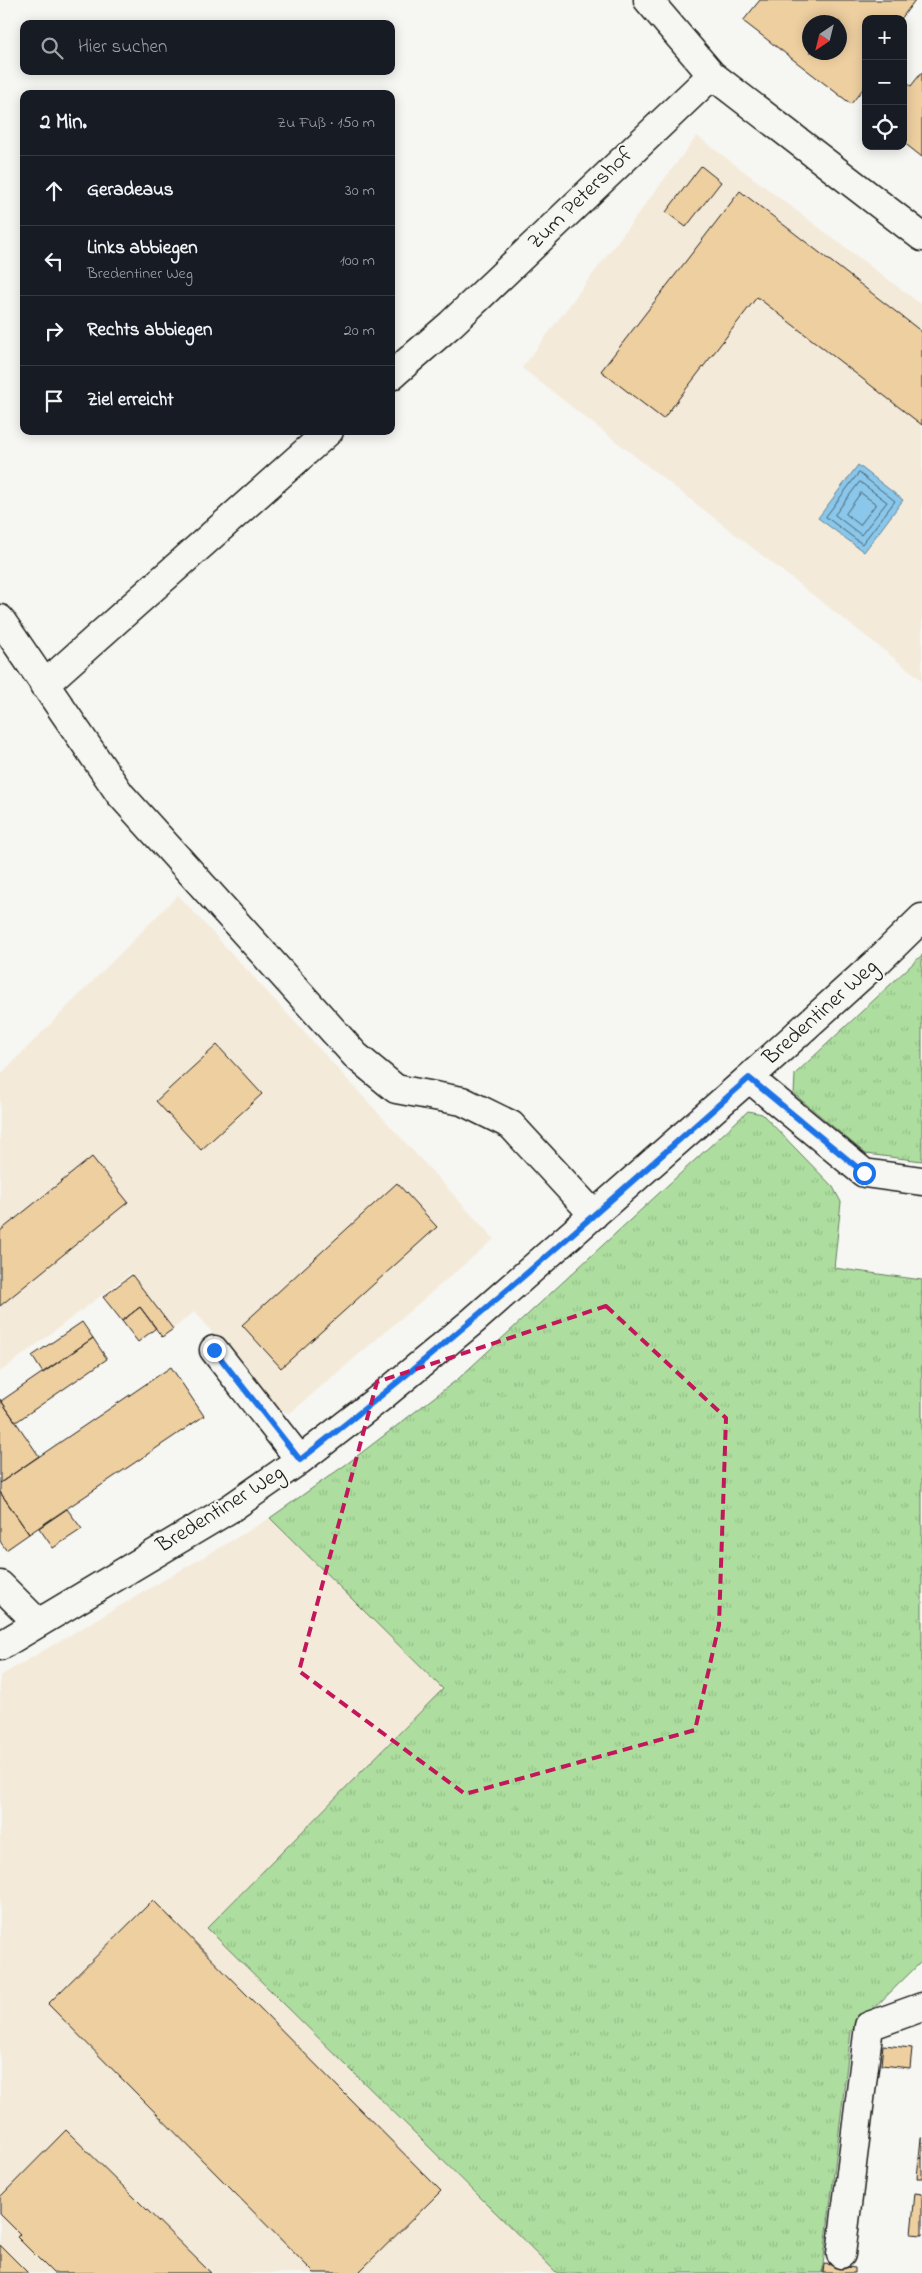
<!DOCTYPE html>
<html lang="de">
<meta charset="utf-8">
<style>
:root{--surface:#171b24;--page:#20242c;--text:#f1f3f6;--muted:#9ea1a6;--line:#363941}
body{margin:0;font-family:"Indie Flower",sans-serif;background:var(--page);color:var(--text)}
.controls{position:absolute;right:15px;top:15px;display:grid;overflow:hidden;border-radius:10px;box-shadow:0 2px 12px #0003}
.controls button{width:45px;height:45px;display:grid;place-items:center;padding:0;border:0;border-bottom:1px solid var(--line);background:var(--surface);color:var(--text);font:25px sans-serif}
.compass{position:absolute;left:802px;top:15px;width:45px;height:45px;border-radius:50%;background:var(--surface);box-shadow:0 2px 12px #0003;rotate:215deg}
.stop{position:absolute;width:15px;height:15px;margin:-11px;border:4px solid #1a73e8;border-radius:50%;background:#fff}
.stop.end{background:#1a73e8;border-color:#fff;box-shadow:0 1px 5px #0008}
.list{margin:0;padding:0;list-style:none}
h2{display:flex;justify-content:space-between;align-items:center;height:65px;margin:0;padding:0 20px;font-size:21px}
h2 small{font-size:16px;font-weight:400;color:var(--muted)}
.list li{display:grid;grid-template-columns:32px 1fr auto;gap:15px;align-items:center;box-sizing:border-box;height:70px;padding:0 20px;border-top:1px solid var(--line)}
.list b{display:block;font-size:19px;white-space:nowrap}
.list p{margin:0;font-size:16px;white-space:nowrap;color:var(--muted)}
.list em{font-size:16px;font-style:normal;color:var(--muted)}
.icon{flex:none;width:28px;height:28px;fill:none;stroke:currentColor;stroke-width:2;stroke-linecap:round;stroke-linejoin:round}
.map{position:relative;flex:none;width:922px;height:2273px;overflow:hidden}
.search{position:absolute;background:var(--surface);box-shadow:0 2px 12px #0003;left:20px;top:20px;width:375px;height:55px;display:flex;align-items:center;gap:12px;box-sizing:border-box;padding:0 18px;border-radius:10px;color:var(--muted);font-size:19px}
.panel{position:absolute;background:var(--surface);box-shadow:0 2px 12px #0003;left:20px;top:90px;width:375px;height:345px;border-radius:10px}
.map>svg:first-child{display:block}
</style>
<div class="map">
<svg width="922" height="2273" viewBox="0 0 922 2273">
<defs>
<pattern id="grass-tufts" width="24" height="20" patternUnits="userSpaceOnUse" patternTransform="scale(1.25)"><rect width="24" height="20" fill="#adde9f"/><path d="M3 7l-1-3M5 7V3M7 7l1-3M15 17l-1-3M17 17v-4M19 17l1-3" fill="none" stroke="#94be88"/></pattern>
</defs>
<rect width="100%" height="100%" fill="#f6f6f2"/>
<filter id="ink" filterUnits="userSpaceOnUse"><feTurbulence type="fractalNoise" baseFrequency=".02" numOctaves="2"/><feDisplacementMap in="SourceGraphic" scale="10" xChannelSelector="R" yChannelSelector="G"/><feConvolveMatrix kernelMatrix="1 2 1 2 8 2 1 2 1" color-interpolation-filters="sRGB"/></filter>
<g filter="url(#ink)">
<!-- built -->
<path fill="#f4ead9" d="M 697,136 L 922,305 L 922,680 L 522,368 Z
M 178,895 L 494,1239 L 289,1414 L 267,1402 L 195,1311 L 173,1329 L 131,1273 L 0,1372 L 0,1075 Z
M 270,1518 L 443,1689 L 207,1928 L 557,2273 L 0,2273 L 0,1676 Z"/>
<!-- grass -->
<path fill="url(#grass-tufts)" stroke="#647d5e" d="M 922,955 L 922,1161 L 866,1154 L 794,1094 L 795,1074 Z
M 748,1111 L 762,1114 L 833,1187 L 841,1202 L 834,1268 L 922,1280 L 922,1961 L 851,2031 L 822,2273 L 557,2273 L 207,1928 L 443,1689 L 270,1518 L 348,1463 L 458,1379 Z"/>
<!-- water -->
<path fill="#8ac7ea" stroke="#5e8398" d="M 858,465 L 903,500 L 864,552 L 818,518 Z"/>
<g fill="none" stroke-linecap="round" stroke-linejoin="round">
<!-- shore -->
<path stroke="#48606e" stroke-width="1" d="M 859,473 L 895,501 L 862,544 L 826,517 Z
M 860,482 L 887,502 L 861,535 L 835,515 Z
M 861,493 L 876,504 L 860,525 L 846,514 Z"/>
</g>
<!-- building -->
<path fill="#eecfa0" stroke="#1c1c1c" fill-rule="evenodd" d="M 760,0 L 915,0 L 901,19 L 866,19 L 866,85 L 851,104 L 743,21 ZM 810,22 L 840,22 L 840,52 L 810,52 Z
M 922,72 L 922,157 L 903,142 L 903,80 L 911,86 Z
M 701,166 L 721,182 L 686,227 L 666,212 Z
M 740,191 L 922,332 L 922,425 L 757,297 L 663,419 L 601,371 Z
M 217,1045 L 262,1094 L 201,1150 L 156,1101 Z
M 92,1157 L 128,1202 L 0,1306 L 0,1231 Z
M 397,1183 L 437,1227 L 281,1368 L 242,1325 Z
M 132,1275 L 173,1329 L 162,1337 L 140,1307 L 122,1321 L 103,1297 Z
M 140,1307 L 156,1328 L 138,1342 L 122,1321 Z
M 82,1322 L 93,1338 L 43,1373 L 32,1356 Z
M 93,1338 L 107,1359 L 16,1422 L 1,1401 Z
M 171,1367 L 204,1416 L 29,1534 L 0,1492 L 0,1483 Z
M 0,1399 L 39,1456 L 0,1483 Z
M 0,1492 L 29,1534 L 6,1550 L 0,1541 Z
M 67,1509 L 82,1529 L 53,1548 L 39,1528 Z
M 153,1900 L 441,2191 L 358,2273 L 314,2273 L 48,2004 Z
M 883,2045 L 912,2048 L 910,2068 L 881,2065 Z
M 66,2130 L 211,2273 L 53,2273 L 17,2237 L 20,2234 L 0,2214 L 0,2197 Z
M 921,2138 L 922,2138 L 922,2158 L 919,2158 Z
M 919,2158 L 922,2158 L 922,2178 L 917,2178 Z
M 915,2193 L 922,2194 L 922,2235 L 911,2234 Z
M 0,2245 L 28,2273 L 0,2273 Z
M 824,2264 L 855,2268 L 855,2273 L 823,2273 Z"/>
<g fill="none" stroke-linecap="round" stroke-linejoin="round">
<!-- minor casing -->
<g stroke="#1c1c1c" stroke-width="31">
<path id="minor" d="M 648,0 L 712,75 L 922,237
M 391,376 L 451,324 L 712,75
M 0,619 L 120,794 L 356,1056 L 396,1089 L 462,1101 L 511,1125 L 594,1215
M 44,685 L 329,431
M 749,1078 L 864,1173 L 922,1181
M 214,1350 L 300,1460
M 0,1585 L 38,1623
M 0,1646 L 231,1508 L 300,1460 L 380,1398 L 473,1321 L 749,1078 L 878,961 L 922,918
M 841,2254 L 869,2026 L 922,2007"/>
</g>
<!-- minor -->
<use href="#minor" stroke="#f6f6f2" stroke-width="28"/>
</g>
</g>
<g fill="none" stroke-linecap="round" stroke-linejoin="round" filter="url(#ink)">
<!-- route -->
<path stroke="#1a73e8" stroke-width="6" d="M 214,1350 L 300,1460 C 456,1339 602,1208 749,1078 L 864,1173"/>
</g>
<!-- marked area -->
<path fill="none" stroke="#c2185b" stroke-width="4" stroke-dasharray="10 6" stroke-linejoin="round" d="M 606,1306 L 726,1418 L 719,1625 L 695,1730 L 465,1794 L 299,1671 L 377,1382 Z"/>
<g text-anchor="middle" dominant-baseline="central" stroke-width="4" stroke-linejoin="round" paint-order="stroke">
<!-- street labels -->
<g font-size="22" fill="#1c1c1c" stroke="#f6f6f2">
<text transform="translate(581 199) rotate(-44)">Zum Petershof</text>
<text transform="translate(821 1013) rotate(-42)">Bredentiner Weg</text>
<text transform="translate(221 1510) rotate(-32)">Bredentiner Weg</text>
</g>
</g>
</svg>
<div class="controls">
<button>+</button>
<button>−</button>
<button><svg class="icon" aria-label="locate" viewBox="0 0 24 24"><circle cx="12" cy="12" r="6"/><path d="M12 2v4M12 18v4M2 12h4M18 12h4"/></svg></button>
</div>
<svg class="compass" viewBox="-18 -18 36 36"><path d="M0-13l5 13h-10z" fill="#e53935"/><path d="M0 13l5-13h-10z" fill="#9ea1a6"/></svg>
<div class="stop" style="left:864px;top:1173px"></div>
<div class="stop end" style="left:214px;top:1350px"></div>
<div class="search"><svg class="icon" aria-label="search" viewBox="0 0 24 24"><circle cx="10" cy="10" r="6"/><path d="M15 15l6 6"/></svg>Hier suchen</div>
<section class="panel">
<h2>2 Min.<small>Zu Fuß · 150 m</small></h2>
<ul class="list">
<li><svg class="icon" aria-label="ahead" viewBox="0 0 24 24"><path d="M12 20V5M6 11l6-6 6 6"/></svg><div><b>Geradeaus</b></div><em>30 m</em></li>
<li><svg class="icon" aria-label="left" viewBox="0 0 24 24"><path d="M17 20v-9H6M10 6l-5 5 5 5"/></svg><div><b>Links abbiegen</b><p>Bredentiner Weg</p></div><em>100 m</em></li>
<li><svg class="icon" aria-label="right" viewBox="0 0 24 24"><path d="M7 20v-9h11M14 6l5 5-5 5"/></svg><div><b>Rechts abbiegen</b></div><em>20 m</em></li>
<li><svg class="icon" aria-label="arrive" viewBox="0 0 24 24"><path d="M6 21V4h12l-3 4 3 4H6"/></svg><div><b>Ziel erreicht</b></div></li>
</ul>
</section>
</div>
